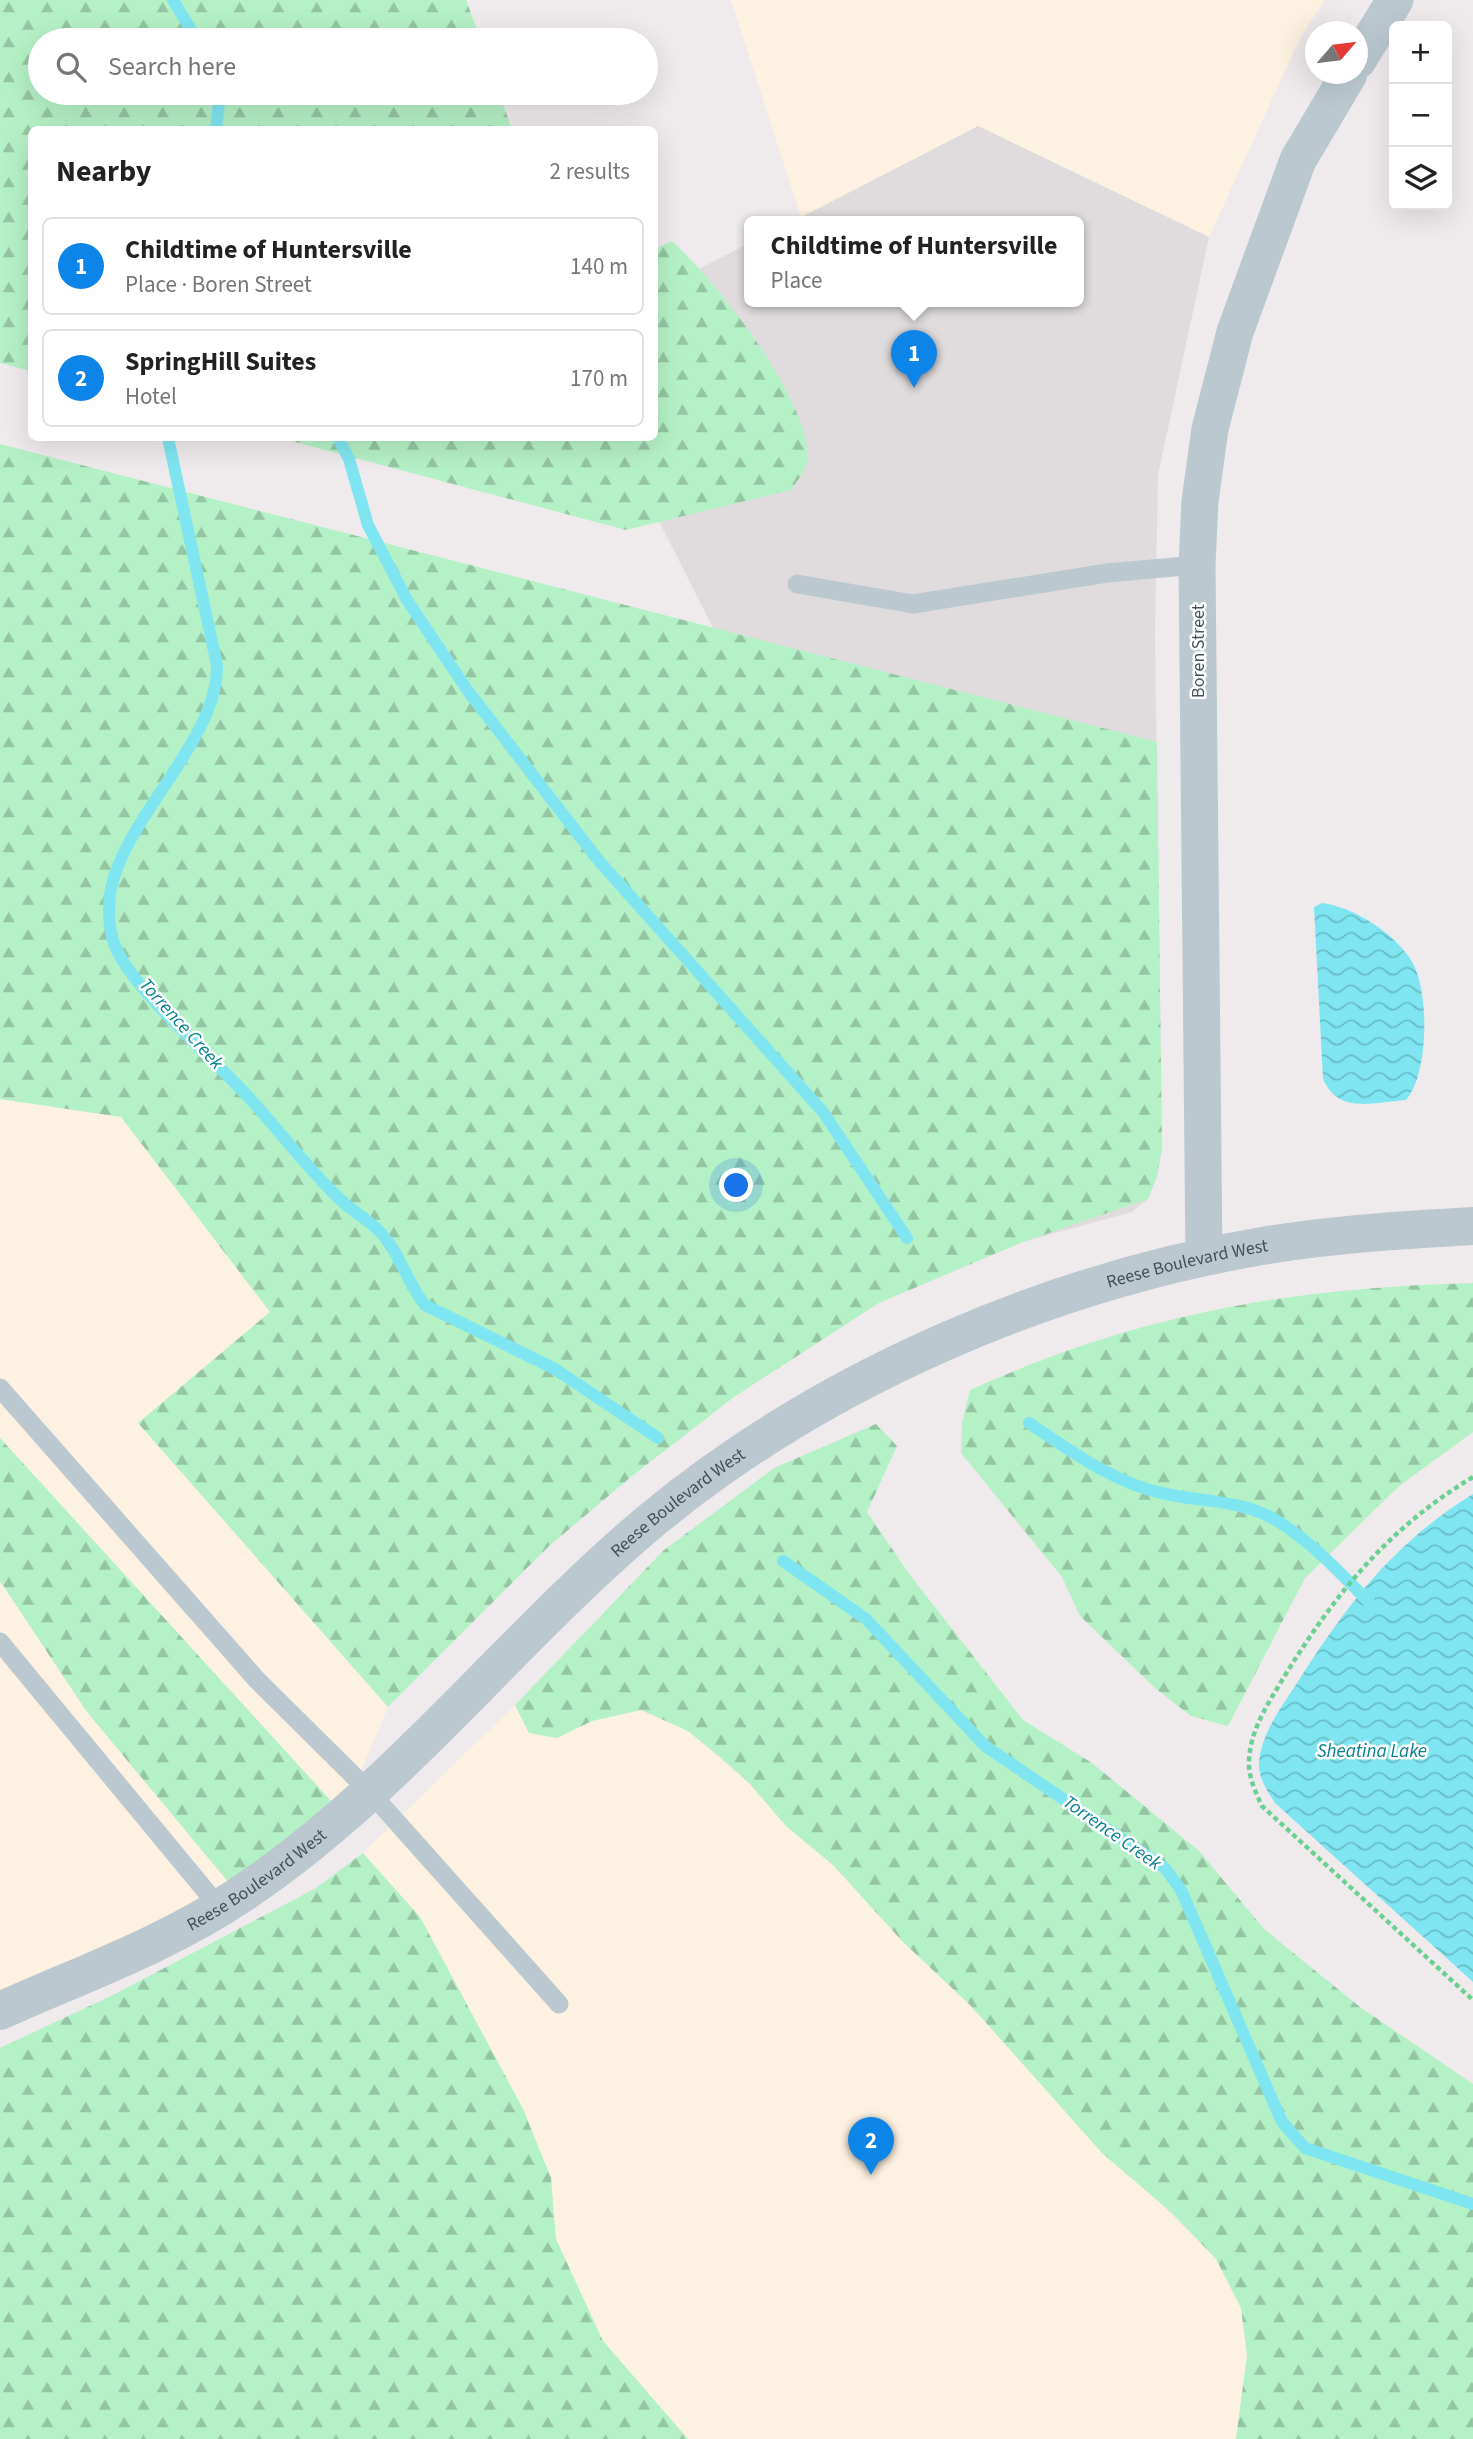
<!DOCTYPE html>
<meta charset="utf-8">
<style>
:root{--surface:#fff;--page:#f2f2f2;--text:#222;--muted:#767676;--line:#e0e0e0;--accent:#0d84e7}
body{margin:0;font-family:"Source Sans 3",sans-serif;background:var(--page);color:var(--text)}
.controls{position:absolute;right:21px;top:21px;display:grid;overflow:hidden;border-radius:10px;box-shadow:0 7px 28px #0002}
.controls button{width:63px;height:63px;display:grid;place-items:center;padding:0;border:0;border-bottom:2px solid var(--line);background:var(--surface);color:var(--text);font:35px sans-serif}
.compass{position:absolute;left:1305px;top:21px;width:63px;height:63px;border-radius:50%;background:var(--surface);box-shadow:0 7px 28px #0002;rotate:62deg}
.you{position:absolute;left:737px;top:1186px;width:24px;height:24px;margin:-18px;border:5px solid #fff;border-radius:50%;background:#1a73e8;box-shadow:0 0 0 10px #1a73e833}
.badge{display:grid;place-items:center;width:46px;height:46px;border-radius:50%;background:var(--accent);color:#fff;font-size:23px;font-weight:700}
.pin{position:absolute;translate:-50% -58px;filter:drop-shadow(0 2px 4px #0008)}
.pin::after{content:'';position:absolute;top:37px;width:24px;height:21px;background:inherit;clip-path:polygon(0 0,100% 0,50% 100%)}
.popup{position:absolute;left:744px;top:216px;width:340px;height:91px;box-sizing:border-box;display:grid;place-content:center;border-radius:10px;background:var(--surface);filter:drop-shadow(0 2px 5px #0005);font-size:23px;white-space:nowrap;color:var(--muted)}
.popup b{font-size:26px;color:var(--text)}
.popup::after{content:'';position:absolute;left:50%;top:100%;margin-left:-14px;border:14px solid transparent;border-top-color:var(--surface)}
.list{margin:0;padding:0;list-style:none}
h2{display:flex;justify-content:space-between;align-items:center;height:91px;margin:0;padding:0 28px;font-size:30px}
h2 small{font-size:23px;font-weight:400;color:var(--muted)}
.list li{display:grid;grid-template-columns:46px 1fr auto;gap:21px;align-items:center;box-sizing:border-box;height:98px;margin:0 14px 14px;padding:0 14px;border:2px solid var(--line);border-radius:10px}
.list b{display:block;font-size:26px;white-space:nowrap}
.list p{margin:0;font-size:23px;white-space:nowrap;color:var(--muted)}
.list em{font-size:23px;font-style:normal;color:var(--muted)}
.icon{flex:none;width:38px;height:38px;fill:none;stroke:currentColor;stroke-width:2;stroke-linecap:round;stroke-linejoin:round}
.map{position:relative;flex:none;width:1473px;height:2439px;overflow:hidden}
.search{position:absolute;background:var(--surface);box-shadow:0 7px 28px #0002;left:28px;top:28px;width:630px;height:77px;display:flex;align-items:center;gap:18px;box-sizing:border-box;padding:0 24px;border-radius:38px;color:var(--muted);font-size:26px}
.panel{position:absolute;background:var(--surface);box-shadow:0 7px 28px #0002;left:28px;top:126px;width:630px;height:315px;border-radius:10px}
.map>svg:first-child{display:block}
</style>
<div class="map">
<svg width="1473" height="2439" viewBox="0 0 1473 2439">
<defs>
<pattern id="forest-firs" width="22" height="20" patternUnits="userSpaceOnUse" patternTransform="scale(1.75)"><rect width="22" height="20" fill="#b5f1c6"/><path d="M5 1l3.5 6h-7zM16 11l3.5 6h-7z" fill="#95c6a4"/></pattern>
<pattern id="water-waves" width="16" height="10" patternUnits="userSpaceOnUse" patternTransform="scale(1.75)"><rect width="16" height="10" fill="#7fe6f1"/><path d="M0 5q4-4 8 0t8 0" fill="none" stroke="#6abdc6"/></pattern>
</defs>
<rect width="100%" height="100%" fill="#efebec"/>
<!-- commercial -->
<path fill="#fdf2e1" d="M 731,0 L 1325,0 L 1300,38 L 1209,237 L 978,127 L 801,217 Z
M 0,1099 L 121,1117 L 271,1313 L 138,1423 L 388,1707 L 343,1814 L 0,1438 Z
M 0,1581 L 87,1712 L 239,1895 L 0,2011 Z
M 515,1705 L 529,1733 L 557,1738 L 592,1721 L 641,1710 L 688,1731 L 749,1783 L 786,1826 L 833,1865 L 903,1942 L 970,2005 L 1030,2072 L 1216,2259 L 1241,2308 L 1247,2355 L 1236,2439 L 688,2439 L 603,2341 L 555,2239 L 551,2178 L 523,2109 L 420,1917 L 363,1853 Z"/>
<!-- education -->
<path fill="#e0dcde" d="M 978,126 L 1209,237 L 1158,475 L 1155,633 L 1162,1148 L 1157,1176 L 1148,1199 L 1132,1212 L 1023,1242 L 617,438 L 654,438 L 655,292 L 749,243 L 750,302 L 1078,302 L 1078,222 L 792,222 Z"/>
<!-- forest -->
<path fill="url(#forest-firs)" d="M 0,0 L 466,0 L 481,40 L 40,40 L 40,93 L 499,93 L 512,129 L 32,130 L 31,371 L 0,363 Z
M 672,241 C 714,279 814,403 807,462 C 806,471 796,482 791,490 L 626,530 L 280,438 L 654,438 L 655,249 Z
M 0,444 L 1157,742 L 1162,1148 L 1157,1176 L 1148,1199 L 1023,1242 L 879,1303 L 734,1397 L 632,1476 L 548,1547 L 388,1707 L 138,1423 L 270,1312 L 121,1117 L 0,1099 Z
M 1473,1283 L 1473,1432 L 1398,1487 L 1305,1578 L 1228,1726 L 1191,1716 L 1155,1688 L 1080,1616 L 1062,1577 L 961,1453 L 962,1424 L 970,1390 C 1138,1314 1289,1288 1473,1283 Z
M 876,1424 L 897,1446 L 867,1512 L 910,1575 L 1023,1720 L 1092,1763 L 1199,1851 L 1264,1929 L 1360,2007 L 1473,2084 L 1473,2439 L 1236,2439 L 1247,2355 L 1241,2308 L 1216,2259 L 1174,2215 L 1102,2153 L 970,2005 L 903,1942 L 833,1865 L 786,1826 L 749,1783 L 720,1757 L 688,1731 L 641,1710 L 592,1721 L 557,1738 L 529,1733 L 515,1705 L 664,1550 L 774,1468 Z
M 0,1438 L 343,1814 L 239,1895 L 87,1712 L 0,1581 Z
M 363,1853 L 420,1917 L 523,2109 L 551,2178 L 556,2239 L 603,2341 L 688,2439 L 0,2439 L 0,2048 L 113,1995 L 316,1888 Z"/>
<!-- water -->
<path fill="url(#water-waves)" d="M 1322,903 C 1354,907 1394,933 1411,960 C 1430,990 1429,1074 1406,1100 C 1373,1102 1339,1115 1323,1079 L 1314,907 Z
M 1473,1494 L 1473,1982 L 1275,1803 C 1267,1791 1259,1779 1259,1764 C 1260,1735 1282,1706 1297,1683 C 1346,1606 1393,1543 1473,1494 Z"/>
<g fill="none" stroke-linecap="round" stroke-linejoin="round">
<!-- stream -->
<path stroke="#7fe6f1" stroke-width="12" d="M 173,0 L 197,40
M 216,130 L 220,93
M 168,438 L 217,665 C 218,740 128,813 111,888 C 108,906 108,929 115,946 C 131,986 205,1052 237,1085 C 274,1122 306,1169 344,1203 C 354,1212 367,1219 377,1229 C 399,1250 406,1281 425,1305 L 555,1369 L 658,1438
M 338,438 L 349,459 L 368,525 L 407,600 L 468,691 L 599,861 L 823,1112 L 907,1238
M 1029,1423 C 1071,1451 1115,1484 1166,1494 C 1203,1502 1240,1500 1274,1519 C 1310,1540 1341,1574 1370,1603
M 783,1561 L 866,1619 L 985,1746 L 1165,1868 L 1181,1890 L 1282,2122 L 1305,2148 L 1473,2204"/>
<!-- path -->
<path stroke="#6bd193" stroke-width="4.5" stroke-dasharray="5 3.5" stroke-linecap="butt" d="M 1473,1477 C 1388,1528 1335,1594 1284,1677 C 1268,1704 1251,1728 1249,1760 C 1248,1776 1255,1791 1262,1806 L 1473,2000"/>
<!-- service -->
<path stroke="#bbc8d0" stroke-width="19" d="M 797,584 L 913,604 L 1107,573 L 1197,565
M 0,1388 L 257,1680 L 369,1791 L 559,2004
M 0,1642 L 219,1907"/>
<!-- minor -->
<path stroke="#bbc8d0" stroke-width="37" d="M 1358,60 L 1395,0
M 1204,1257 L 1197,565 L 1200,501 L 1210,429 L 1235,332 L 1298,160 L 1349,74"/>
<!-- tertiary -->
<path stroke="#bbc8d0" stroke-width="38" id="s1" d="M 0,2011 C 80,1975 167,1944 240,1895 C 397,1791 510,1638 653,1519 C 824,1378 1050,1281 1268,1245 C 1336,1234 1404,1230 1473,1226"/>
</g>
<g text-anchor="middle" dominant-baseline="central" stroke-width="5" stroke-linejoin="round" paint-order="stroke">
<!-- street labels -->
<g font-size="18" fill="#43525a" stroke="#fff">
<text transform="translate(1198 651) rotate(-90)">Boren Street</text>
<text stroke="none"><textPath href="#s1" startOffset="1424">Reese Boulevard West</textPath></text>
<text stroke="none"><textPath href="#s1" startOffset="856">Reese Boulevard West</textPath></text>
<text stroke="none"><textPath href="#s1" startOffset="289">Reese Boulevard West</textPath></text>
</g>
<!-- water labels -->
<g font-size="19" font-style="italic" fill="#06808e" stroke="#fff">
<text transform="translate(181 1024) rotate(48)">Torrence Creek</text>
<text x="1372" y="1751">Sheatina Lake</text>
<text transform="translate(1112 1833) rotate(35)">Torrence Creek</text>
</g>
</g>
</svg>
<div class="controls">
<button>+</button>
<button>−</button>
<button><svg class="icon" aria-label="layers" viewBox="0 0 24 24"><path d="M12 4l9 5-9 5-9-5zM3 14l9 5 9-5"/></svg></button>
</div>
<svg class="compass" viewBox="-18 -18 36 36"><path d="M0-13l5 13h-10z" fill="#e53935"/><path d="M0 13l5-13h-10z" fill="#767676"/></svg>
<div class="you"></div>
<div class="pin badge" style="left:914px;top:388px">1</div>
<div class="popup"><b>Childtime of Huntersville</b>Place</div>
<div class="pin badge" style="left:871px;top:2175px">2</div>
<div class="search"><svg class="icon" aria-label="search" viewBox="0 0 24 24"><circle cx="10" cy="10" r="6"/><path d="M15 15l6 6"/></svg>Search here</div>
<section class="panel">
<h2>Nearby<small>2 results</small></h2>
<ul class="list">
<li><span class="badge">1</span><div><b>Childtime of Huntersville</b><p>Place · Boren Street</p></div><em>140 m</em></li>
<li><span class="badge">2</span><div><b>SpringHill Suites</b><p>Hotel</p></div><em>170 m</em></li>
</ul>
</section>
</div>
